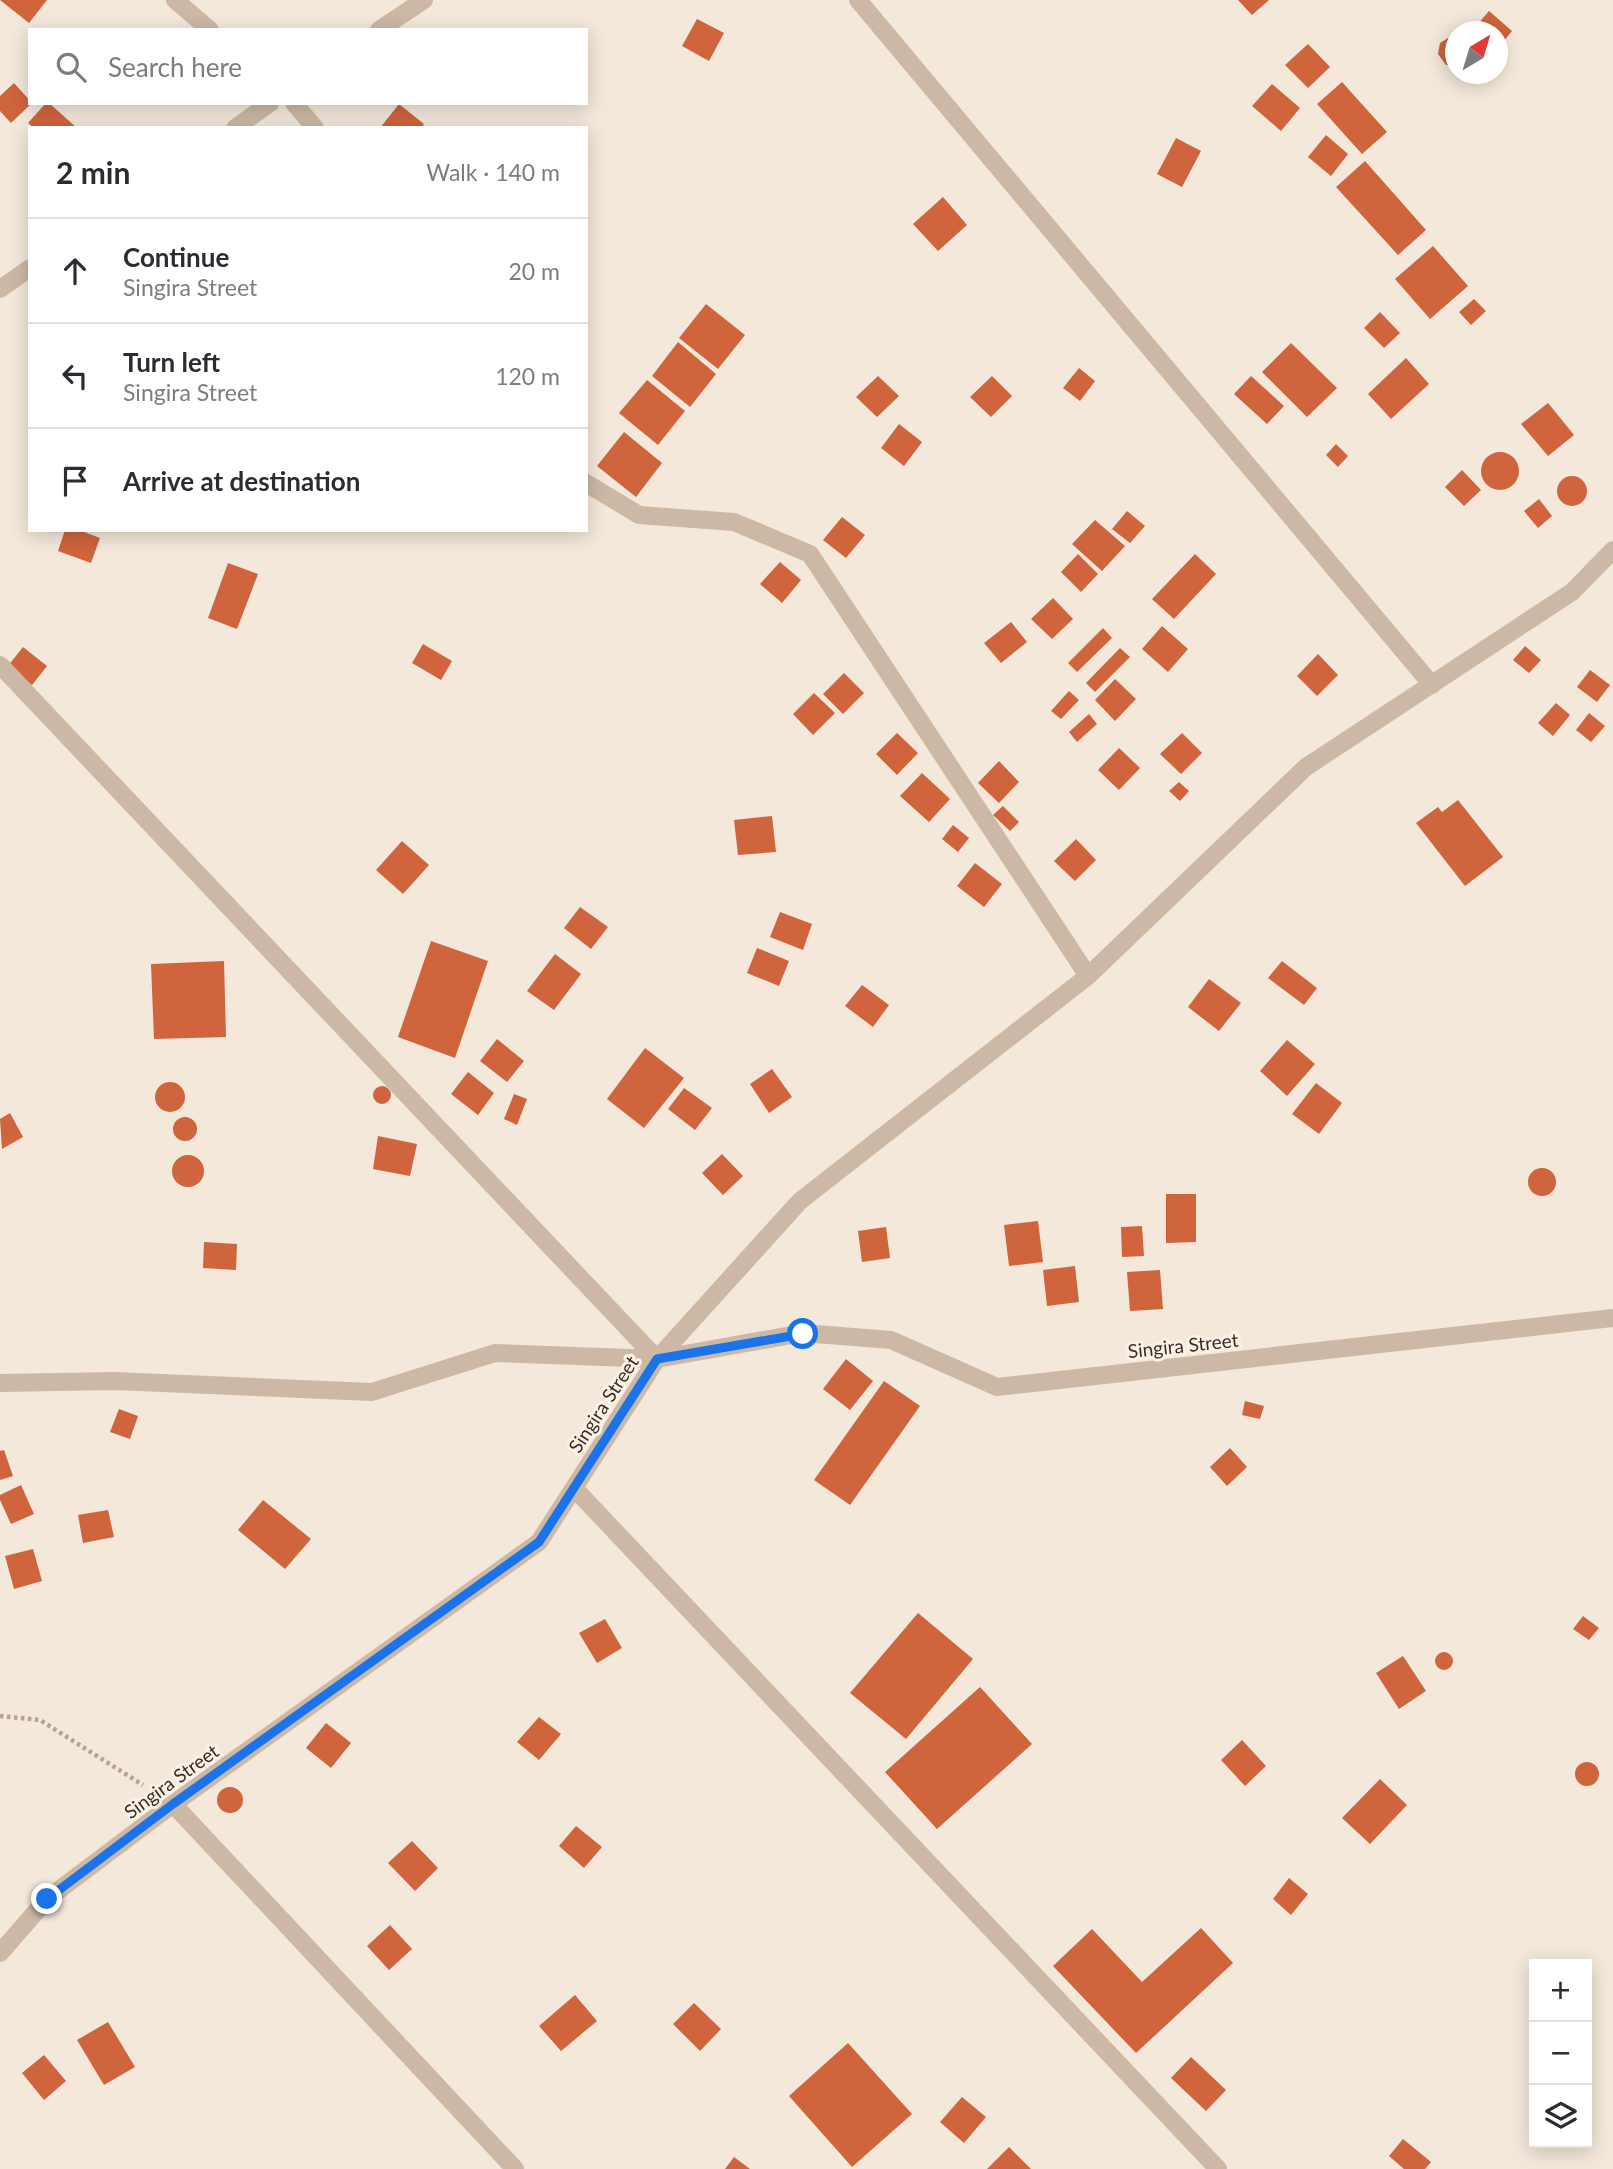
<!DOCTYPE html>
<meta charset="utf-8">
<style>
:root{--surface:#fff;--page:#f2f2f3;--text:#2b2b33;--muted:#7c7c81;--line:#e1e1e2}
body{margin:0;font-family:Lato,sans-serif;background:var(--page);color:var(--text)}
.controls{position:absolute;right:21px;bottom:21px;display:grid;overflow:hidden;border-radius:0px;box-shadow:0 4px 18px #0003}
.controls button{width:63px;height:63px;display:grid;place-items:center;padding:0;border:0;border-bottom:2px solid var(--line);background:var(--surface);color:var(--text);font:35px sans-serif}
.compass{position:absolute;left:1445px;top:21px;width:63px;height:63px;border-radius:50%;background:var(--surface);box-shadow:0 4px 18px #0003;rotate:38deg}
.stop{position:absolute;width:21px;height:21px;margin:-16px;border:5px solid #1a73e8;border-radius:50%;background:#fff}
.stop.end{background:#1a73e8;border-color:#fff;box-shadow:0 2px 7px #0008}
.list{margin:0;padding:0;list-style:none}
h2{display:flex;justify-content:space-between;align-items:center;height:91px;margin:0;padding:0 28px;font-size:30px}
h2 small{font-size:23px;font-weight:400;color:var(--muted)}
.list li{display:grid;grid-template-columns:46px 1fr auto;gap:21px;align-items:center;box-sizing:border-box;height:105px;padding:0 28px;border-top:2px solid var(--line)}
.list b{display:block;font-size:26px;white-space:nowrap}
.list p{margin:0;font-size:23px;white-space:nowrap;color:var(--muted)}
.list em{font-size:23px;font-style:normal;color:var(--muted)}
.icon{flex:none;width:38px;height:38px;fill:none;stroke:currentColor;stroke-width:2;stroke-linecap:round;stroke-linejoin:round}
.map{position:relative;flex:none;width:1613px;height:2169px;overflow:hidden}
.search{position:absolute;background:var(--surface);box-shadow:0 4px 18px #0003;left:28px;top:28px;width:560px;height:77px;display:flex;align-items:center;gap:18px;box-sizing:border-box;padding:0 24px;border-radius:0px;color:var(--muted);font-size:26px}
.panel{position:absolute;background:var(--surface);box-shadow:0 4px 18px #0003;left:28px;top:126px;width:560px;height:406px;border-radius:0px}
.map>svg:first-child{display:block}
</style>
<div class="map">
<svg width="1613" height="2169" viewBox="0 0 1613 2169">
<rect width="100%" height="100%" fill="#f3e8da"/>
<!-- building -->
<path fill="#cf643d" d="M 0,0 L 47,0 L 29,23 Z
M 1238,0 L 1269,0 L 1252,15 Z
M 1489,11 L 1512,31 L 1498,48 L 1498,32 L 1471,32 Z
M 697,19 L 724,33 L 709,61 L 682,46 Z
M 1448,38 L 1456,38 L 1456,65 L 1446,65 L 1438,54 L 1440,43 Z
M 1308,44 L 1330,67 L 1308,88 L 1285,65 Z
M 1342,82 L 1387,132 L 1362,154 L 1317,104 Z
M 14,83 L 32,103 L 11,123 L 0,111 L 0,96 Z
M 1272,84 L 1300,108 L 1281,131 L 1252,106 Z
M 46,103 L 49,103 L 77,128 L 34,128 L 28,123 Z
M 399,104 L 424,124 L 421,128 L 380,128 Z
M 1326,135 L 1348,154 L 1331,176 L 1308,157 Z
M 1176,138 L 1201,151 L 1182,187 L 1157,174 Z
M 1365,161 L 1426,230 L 1398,255 L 1336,187 Z
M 943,197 L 967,225 L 938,251 L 913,224 Z
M 1433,246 L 1468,286 L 1430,319 L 1395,279 Z
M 1474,299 L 1486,311 L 1471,325 L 1459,312 Z
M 706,304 L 745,335 L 718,369 L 679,338 Z
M 1380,312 L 1400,333 L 1384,348 L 1364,328 Z
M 678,342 L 716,374 L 690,407 L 652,376 Z
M 1291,343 L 1337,388 L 1307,417 L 1262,372 Z
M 1406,358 L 1429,384 L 1391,419 L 1368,394 Z
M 1079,368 L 1095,381 L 1080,401 L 1063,388 Z
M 878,376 L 899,396 L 877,417 L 856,397 Z
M 992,376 L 1012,396 L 991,417 L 970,397 Z
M 1251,376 L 1284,406 L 1267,424 L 1234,394 Z
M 647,380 L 685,411 L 658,445 L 619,413 Z
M 1548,403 L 1574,435 L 1548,456 L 1521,424 Z
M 899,424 L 922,442 L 904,466 L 881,448 Z
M 624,432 L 662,463 L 636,497 L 597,466 Z
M 1336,444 L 1348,456 L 1338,467 L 1326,455 Z
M1481 471a19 19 0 1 1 38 0a19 19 0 1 1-38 0Z
M 1462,470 L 1481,490 L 1464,506 L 1445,487 Z
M1557 491a15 15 0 1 1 30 0a15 15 0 1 1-30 0Z
M 1539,499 L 1552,516 L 1538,528 L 1524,511 Z
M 1127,511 L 1145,526 L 1130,543 L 1112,529 Z
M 842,517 L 865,535 L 846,558 L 823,540 Z
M 1095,520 L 1125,546 L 1102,571 L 1072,544 Z
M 65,530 L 79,530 L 100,538 L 91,563 L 58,551 Z
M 1078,554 L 1098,574 L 1081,592 L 1061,572 Z
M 1195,554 L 1216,574 L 1174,619 L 1152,599 Z
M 780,562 L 801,580 L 782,603 L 760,584 Z
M 228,563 L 258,574 L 237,629 L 208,618 Z
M 1053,598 L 1073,619 L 1052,639 L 1031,619 Z
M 1011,622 L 1027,642 L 1001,663 L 984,643 Z
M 1162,626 L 1188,649 L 1168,672 L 1142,649 Z
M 1103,628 L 1112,638 L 1077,672 L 1068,663 Z
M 423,644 L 452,661 L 441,680 L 412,663 Z
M 1525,646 L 1541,660 L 1529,673 L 1513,660 Z
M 23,647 L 47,666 L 32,685 L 8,666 Z
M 1120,648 L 1130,657 L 1095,692 L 1086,683 Z
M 1318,654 L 1338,675 L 1317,696 L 1297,676 Z
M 1590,670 L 1610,685 L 1597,702 L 1577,687 Z
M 844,673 L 864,693 L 843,714 L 823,694 Z
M 1115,679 L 1136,699 L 1115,721 L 1095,700 Z
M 1069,691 L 1079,700 L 1061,719 L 1051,711 Z
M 814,693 L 835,713 L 813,735 L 793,714 Z
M 1556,703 L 1570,715 L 1553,736 L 1538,723 Z
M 1589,713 L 1605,726 L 1591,742 L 1576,730 Z
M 1089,714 L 1097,724 L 1077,742 L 1069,732 Z
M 897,733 L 918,753 L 897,775 L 876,754 Z
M 1182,733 L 1202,753 L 1181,774 L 1160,754 Z
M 1119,748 L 1140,768 L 1119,790 L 1098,770 Z
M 999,761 L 1019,782 L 999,803 L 978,783 Z
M 922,773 L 950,799 L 929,822 L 900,796 Z
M 1179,782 L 1189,791 L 1180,801 L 1169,791 Z
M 1458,800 L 1503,857 L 1465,886 L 1416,823 L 1438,807 L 1442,812 Z
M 1003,806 L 1019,822 L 1010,831 L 993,815 Z
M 772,816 L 776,852 L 738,855 L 734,820 Z
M 953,825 L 969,838 L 958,852 L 942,839 Z
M 1076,839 L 1096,860 L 1075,881 L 1054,861 Z
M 402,841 L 429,865 L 403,894 L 376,870 Z
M 975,863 L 1002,884 L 984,907 L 957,886 Z
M 580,907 L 608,927 L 591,949 L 564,928 Z
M 780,912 L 812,924 L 803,950 L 770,937 Z
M 431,941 L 488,961 L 455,1058 L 398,1037 Z
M 757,948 L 789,961 L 779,986 L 747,973 Z
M 555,954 L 581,974 L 554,1010 L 527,991 Z
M 224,961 L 226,1037 L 154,1039 L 151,964 Z
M 1282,961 L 1317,988 L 1304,1005 L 1268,978 Z
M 1209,979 L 1241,1003 L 1219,1031 L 1188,1007 Z
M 862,985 L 889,1005 L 873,1027 L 845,1006 Z
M 497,1039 L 524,1061 L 507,1082 L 480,1061 Z
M 1287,1040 L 1315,1064 L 1287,1096 L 1260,1071 Z
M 645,1048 L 684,1078 L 644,1128 L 607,1099 Z
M 772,1069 L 792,1097 L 769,1113 L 750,1084 Z
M 468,1072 L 494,1093 L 478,1115 L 451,1094 Z
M155 1097a15 15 0 1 1 30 0a15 15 0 1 1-30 0Z
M 1316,1083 L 1342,1103 L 1319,1134 L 1292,1114 Z
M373 1095a9 9 0 1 1 18 0a9 9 0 1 1-18 0Z
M 684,1088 L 712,1108 L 695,1130 L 668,1109 Z
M 514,1094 L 527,1099 L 517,1125 L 504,1119 Z
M 10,1113 L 23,1137 L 2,1149 L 0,1119 Z
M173 1129a12 12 0 1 1 24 0a12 12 0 1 1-24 0Z
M 378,1136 L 417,1144 L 410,1176 L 373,1169 Z
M 722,1154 L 743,1176 L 723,1195 L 702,1173 Z
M172 1171a16 16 0 1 1 32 0a16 16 0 1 1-32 0Z
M1528 1182a14 14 0 1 1 28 0a14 14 0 1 1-28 0Z
M 1166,1194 L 1196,1194 L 1196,1242 L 1166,1243 Z
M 1038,1221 L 1043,1262 L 1009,1266 L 1004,1225 Z
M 1142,1226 L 1144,1256 L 1122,1257 L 1121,1227 Z
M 886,1227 L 890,1258 L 862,1262 L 858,1231 Z
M 204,1242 L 237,1244 L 236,1270 L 203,1268 Z
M 1075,1266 L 1079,1302 L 1047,1306 L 1043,1270 Z
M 1160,1270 L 1163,1309 L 1130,1311 L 1127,1272 Z
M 846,1359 L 873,1381 L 850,1410 L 823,1389 Z
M 884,1381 L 920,1406 L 850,1505 L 814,1480 Z
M 1245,1401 L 1264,1406 L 1260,1419 L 1242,1415 Z
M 119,1409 L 138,1416 L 130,1439 L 110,1432 Z
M 1230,1448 L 1247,1467 L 1227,1486 L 1210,1467 Z
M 4,1450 L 13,1476 L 0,1480 L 0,1451 Z
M 21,1485 L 34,1514 L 11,1524 L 0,1500 L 0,1495 Z
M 263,1500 L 311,1539 L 285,1569 L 238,1530 Z
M 108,1510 L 114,1537 L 83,1543 L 78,1515 Z
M 33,1549 L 42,1581 L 14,1589 L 5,1556 Z
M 918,1613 L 973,1659 L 906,1739 L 850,1693 Z
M 1583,1616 L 1599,1628 L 1589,1640 L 1573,1629 Z
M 605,1619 L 622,1648 L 597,1663 L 579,1633 Z
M1435 1661a9 9 0 1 1 18 0a9 9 0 1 1-18 0Z
M 1403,1656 L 1426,1691 L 1399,1709 L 1376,1673 Z
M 980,1687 L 1032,1744 L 937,1829 L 885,1772 Z
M 539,1717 L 561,1734 L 539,1760 L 517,1742 Z
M 326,1723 L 351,1743 L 331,1768 L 306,1748 Z
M 1242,1740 L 1266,1766 L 1245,1786 L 1221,1760 Z
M1575 1774a12 12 0 1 1 24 0a12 12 0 1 1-24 0Z
M 1380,1779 L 1407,1805 L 1370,1844 L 1342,1818 Z
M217 1800a13 13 0 1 1 26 0a13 13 0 1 1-26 0Z
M 576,1826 L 602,1847 L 584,1868 L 559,1846 Z
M 412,1841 L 438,1868 L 415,1891 L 388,1863 Z
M 1289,1878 L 1308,1894 L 1291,1915 L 1273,1899 Z
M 390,1925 L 412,1949 L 389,1970 L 367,1946 Z
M 1201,1928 L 1233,1963 L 1136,2053 L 1053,1966 L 1092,1929 L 1142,1982 Z
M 575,1995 L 597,2021 L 561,2051 L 539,2026 Z
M 694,2003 L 721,2029 L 700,2051 L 673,2024 Z
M 108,2022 L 135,2067 L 104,2085 L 77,2040 Z
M 848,2043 L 912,2114 L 852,2167 L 789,2096 Z
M 44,2055 L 66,2081 L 44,2100 L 22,2073 Z
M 1191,2057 L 1226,2090 L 1206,2111 L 1171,2078 Z
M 962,2097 L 986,2117 L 964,2143 L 940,2122 Z
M 1403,2139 L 1431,2162 L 1425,2169 L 1404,2169 L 1389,2156 Z
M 1009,2147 L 1031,2169 L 987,2169 Z
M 734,2157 L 750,2169 L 725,2169 Z"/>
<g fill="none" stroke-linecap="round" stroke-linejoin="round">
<!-- path -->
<path stroke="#b8a28f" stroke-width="4.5" stroke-dasharray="3.5 3.5" stroke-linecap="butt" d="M 0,1716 L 40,1720 L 143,1785"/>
<!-- minor -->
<path stroke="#ccb8a5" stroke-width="18" d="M 175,0 L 210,30
M 858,0 L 1432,685
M 379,30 L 424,0
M 294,103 L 315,128
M 235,128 L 270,103
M 0,289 L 30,268
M 586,483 L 639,515 L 734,522 L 810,554 L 1088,976
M 0,665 L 657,1359
M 657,1359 L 800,1201 L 1088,976 L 1306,767 L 1572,592 L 1613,550
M 0,1383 L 115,1381 L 372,1392 L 495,1353 L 657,1359
M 574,1488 L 1218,2169
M 173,1804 L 515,2169
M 0,1953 L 47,1899 L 173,1804 L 539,1542 L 657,1359 L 803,1333 L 891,1340 L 997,1387 L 1613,1318"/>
</g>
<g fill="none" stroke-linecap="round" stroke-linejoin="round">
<!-- route -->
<path stroke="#1a73e8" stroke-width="9" d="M 47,1899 L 173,1804 L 539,1542 L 657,1359 L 803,1334"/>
</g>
<g text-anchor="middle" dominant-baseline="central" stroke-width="6" stroke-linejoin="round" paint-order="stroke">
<!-- street labels -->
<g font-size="19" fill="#382d27" stroke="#fbf2e7">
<text transform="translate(1183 1345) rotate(-6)">Singira Street</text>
<text transform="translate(603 1404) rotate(-57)">Singira Street</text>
<text transform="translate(171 1781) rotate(-36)">Singira Street</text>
</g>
</g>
</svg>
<div class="controls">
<button>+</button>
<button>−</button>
<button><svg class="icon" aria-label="layers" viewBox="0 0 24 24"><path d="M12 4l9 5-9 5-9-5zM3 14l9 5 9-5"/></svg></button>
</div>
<svg class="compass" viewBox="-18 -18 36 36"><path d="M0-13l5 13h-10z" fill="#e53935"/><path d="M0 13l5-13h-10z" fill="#7c7c81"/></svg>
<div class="stop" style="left:803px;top:1334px"></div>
<div class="stop end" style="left:47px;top:1899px"></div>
<div class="search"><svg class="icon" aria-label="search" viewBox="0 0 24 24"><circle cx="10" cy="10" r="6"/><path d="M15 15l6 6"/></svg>Search here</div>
<section class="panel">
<h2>2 min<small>Walk · 140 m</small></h2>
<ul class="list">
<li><svg class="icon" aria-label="ahead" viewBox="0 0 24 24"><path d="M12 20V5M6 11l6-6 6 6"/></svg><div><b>Continue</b><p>Singira Street</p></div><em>20 m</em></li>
<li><svg class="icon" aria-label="left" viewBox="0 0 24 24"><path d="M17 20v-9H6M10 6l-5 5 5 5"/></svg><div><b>Turn left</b><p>Singira Street</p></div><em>120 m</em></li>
<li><svg class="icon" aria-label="arrive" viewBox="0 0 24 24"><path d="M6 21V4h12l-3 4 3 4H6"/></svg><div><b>Arrive at destination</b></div></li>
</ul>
</section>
</div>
